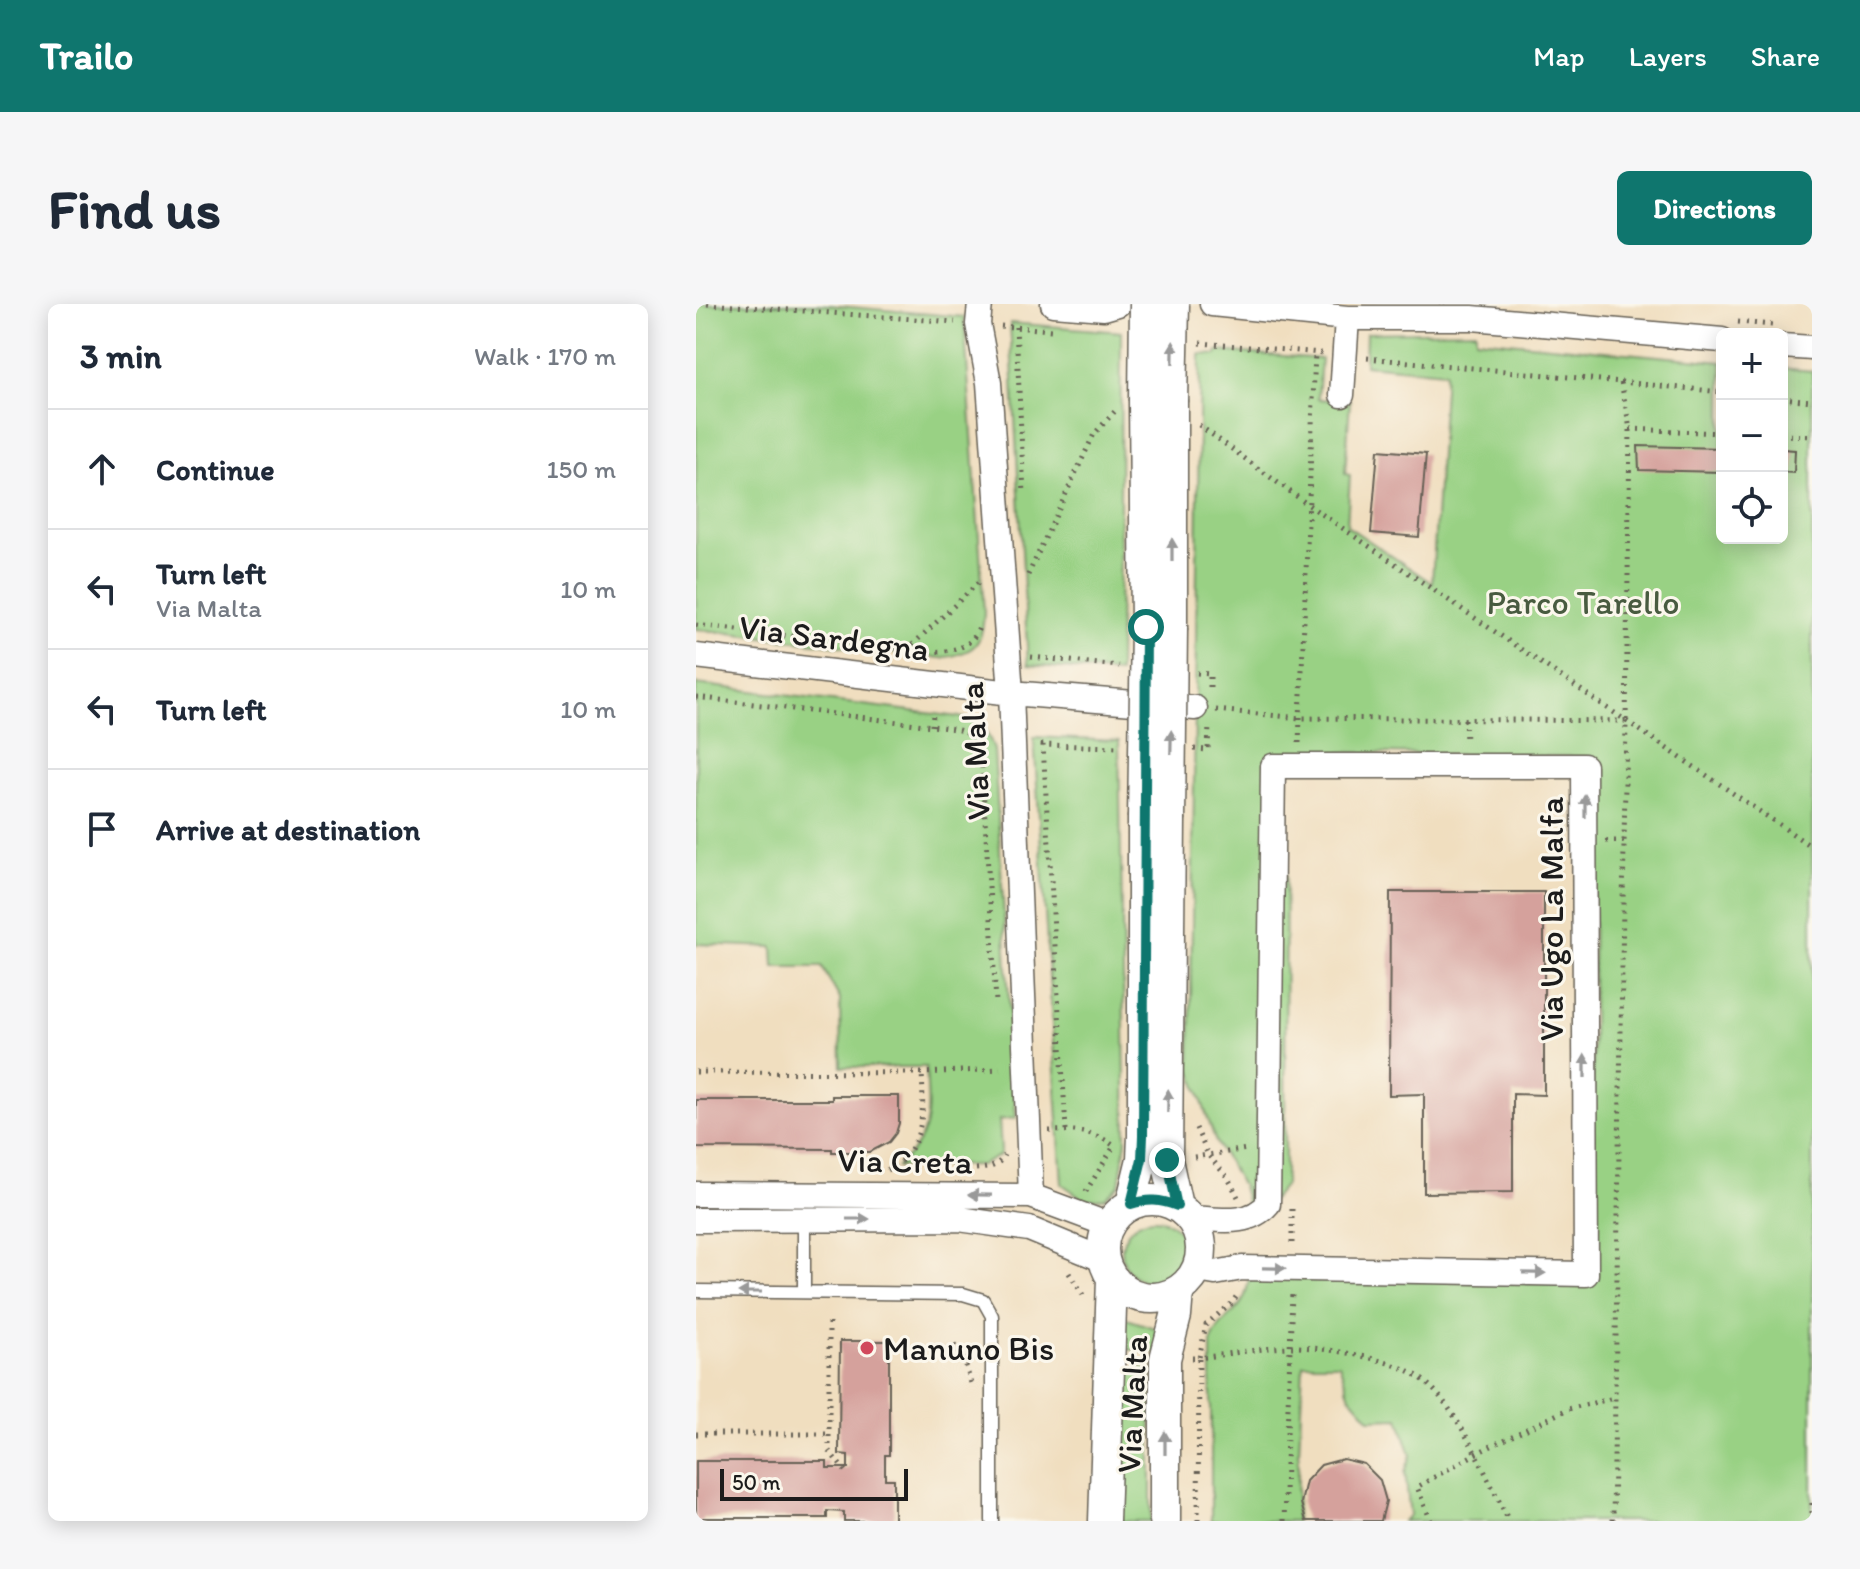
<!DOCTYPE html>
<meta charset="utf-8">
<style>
:root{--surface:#fff;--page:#f6f6f7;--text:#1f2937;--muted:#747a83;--line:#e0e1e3;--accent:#0f766e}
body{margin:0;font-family:Itim,sans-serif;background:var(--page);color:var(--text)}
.controls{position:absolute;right:24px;top:24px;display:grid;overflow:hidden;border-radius:12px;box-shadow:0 4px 20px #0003}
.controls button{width:72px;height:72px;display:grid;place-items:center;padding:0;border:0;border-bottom:2px solid var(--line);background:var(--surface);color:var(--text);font:40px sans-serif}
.scale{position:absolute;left:24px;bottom:20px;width:188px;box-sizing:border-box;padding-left:8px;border:4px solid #1c1c1c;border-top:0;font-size:22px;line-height:28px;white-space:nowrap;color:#1c1c1c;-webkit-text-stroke:6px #fbf7ec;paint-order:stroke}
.stop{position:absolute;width:24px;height:24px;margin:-18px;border:6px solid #0f766e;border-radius:50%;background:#fff}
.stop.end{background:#0f766e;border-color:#fff;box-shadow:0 2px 8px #0008}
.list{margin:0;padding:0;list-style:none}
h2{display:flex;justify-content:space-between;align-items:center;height:104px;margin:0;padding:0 32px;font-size:34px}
h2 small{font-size:26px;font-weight:400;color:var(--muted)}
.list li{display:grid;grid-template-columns:52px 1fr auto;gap:24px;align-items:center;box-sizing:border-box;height:120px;padding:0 32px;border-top:2px solid var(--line)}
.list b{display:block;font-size:30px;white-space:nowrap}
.list p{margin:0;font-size:26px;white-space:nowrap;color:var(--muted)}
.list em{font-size:26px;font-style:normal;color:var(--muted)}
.icon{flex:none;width:44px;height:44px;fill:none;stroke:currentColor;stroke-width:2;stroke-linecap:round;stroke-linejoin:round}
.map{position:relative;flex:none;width:1116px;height:1217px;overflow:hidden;border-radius:12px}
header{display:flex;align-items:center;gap:48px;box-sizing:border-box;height:112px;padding:0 40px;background:var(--accent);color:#fff}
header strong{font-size:38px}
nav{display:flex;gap:44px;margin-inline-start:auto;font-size:28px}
.intro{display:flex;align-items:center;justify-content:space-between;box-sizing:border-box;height:192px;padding:0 48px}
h1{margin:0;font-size:56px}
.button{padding:20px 36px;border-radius:12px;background:var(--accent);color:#fff;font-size:28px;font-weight:700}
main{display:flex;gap:48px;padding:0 48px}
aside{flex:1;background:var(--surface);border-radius:12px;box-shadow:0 4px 20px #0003}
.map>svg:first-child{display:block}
</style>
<header>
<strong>Trailo</strong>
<nav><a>Map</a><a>Layers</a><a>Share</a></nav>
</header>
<div class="intro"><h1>Find us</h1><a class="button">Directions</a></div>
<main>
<aside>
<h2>3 min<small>Walk · 170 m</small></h2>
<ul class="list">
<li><svg class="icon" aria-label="ahead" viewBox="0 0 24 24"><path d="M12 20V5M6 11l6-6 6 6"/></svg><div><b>Continue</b></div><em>150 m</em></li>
<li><svg class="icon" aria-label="left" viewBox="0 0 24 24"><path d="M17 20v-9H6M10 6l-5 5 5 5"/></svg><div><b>Turn left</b><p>Via Malta</p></div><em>10 m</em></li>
<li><svg class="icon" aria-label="left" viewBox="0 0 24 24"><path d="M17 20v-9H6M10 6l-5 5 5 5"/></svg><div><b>Turn left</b></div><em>10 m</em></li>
<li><svg class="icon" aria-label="arrive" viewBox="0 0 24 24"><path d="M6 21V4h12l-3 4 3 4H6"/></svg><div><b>Arrive at destination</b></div></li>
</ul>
</aside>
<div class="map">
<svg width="1116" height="1217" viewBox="0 0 1116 1217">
<rect width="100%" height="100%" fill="#fbf7ec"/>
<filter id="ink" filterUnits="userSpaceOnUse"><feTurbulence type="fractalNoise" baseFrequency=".0125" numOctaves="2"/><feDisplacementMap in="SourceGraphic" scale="16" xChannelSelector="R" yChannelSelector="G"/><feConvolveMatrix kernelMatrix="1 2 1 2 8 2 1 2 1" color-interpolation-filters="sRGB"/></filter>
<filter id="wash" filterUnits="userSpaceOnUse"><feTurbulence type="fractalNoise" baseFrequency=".006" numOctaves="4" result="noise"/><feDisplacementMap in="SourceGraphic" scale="32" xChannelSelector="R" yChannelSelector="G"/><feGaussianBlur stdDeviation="1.8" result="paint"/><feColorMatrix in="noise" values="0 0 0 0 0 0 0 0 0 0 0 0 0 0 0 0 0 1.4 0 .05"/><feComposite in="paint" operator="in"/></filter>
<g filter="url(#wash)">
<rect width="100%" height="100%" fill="#f0debf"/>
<!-- green -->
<path fill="#99d184" stroke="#5a7650" stroke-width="2" d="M 0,0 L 120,0 L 268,13 L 288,308 C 287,342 278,349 245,354 L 0,325 Z
M 314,19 L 425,28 L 423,369 L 332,361 Z
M 780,27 L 780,35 L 1026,58 L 1026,234 L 1086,234 L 1086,64 L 1116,67 L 1116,1217 L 707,1217 L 714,1211 L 709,1168 L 715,1151 L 703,1114 L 674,1115 L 654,1092 L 643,1060 L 607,1060 L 600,1217 L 515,1217 L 515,1039 C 526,1006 549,1014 553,973 L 896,980 L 898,453 L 633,448 L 633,453 L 590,453 L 589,881 L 576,896 L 552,905 L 546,882 L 520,838 L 494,763 L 504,50 L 521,51 L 522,47 L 625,55 L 622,95 L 654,97 L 649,170 L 654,171 L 651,222 L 736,279 L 749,68 L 669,61 L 670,29 Z
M 0,380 L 263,413 C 282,417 293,427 298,446 L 320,814 L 303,816 L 305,846 L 304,851 L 286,861 L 201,863 C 238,830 232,809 230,763 L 145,763 L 144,695 L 126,663 L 78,663 L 77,643 L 0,640 Z
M 338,433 L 423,437 L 430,837 L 423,881 L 409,894 L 389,896 L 366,880 Z
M426 947a32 32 0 1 1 64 0a32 32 0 1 1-64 0Z
M 428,1014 L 465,1026 L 464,1049 L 429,1045 Z
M 420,1064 L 455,1064 L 455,1217 L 420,1217 Z"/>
<g id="blocks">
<!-- building -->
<path fill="#d5a19c" d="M 942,142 L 1026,144 L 1026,168 L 943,166 Z
M 1086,145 L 1099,146 L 1098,169 L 1086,168 Z
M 682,146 L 730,150 L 723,233 L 675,229 Z
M 694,588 L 848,588 L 848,791 L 817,790 L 817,888 L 728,889 L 728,790 L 693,791 Z
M 136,792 L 203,792 L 203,819 L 200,829 L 193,838 L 174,848 L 136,848 L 136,845 L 0,844 L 0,796 L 136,796 Z
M 144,1037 L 193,1037 L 193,1151 L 189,1151 L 189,1175 L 198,1175 L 198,1217 L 148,1217 L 148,1208 L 131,1207 L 131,1214 L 7,1214 L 7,1217 L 0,1217 L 0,1157 L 131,1157 L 131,1164 L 152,1164 L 152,1151 L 143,1150 Z
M 647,1155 L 668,1160 L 684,1176 L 690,1197 L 685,1217 L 610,1217 L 605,1199 L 610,1177 L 625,1161 Z"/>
</g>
</g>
<g filter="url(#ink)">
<use href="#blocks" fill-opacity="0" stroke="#666055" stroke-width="2"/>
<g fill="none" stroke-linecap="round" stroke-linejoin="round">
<!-- service casing -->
<g stroke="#666055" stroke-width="15">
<path id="service" d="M 108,915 L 108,988
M 0,987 L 267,990 L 287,996 L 296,1012 L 296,1217"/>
</g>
<!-- minor casing -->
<g stroke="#666055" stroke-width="27">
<path id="minor" d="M 284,0 L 282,20 L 293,79 L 315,389 L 335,892
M 357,0 L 408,4 L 422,0
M 516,0 L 651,14 L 776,14 L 1026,36
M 1086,42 L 1116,44
M 646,91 L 651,14
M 0,352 L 315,389 L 499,404
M 0,890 L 335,892 L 413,921
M 495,914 C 522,915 552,923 572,900 L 577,462 L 888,462 L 890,970 L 546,964 L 519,969 L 501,966
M 0,916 L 263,915 L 333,925 L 408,956"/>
</g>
<!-- tertiary casing -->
<g stroke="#666055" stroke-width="33">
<path id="tertiary" d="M 448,97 L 450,323
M 476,324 L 476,98
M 474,516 L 471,856 L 481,902
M407 945a49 49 0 1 1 98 0a49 49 0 1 1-98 0Z
M 435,900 L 446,855 L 447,832 L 447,514
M 408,1217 L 416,974
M 469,1217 L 469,1055 L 480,1012 L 482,987"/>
</g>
<!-- path -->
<path stroke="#666055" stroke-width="5" stroke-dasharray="2 6" stroke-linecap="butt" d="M 11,0 L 259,18
M 1042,18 L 1076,21
M 305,22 L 355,26
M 320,23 L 328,190
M 504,39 L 626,49
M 671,54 L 925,78 L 934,125 L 930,417
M 925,78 L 1026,88
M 1086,94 L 1116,97
M 503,121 L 611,200 L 1116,543
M 934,125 L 1026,129
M 1086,131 L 1116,132
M 332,271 L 398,130 L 421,105
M 282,279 L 211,346 C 238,348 277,353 284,319
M 0,321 L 211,346
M 335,353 L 423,362
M 501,369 L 514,370 L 514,387
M 0,393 L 236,422 C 258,425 279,424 285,449 L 300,698
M 520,406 L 604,414 L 930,417 L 917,1217
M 769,415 L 770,438
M 236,422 L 237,410
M 603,439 L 619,48
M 498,445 L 512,446 L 513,421
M 910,537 L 929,537
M 0,768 L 226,769 L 304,765
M 500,824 L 512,851 L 551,845
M 370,826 L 347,441 L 424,443
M 353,827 C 378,826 398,826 418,842 L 389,889
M 498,853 L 512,851 L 532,874 L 542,893
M 280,865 C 293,864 302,863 308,851
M 191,866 C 229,848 228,805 226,769
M 596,905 L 596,943
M 373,969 L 387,991
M 133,1019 L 133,1147 L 149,1167
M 258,1041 L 268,1055 L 276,1083
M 496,1054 L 503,1054 L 510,1021 L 535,1000 L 542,990
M 0,1130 L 133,1130
M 502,1217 L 503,1054 C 533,1050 564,1044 594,1043 C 623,1042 687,1054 713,1067 C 725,1073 737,1084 745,1094 C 773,1129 793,1178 813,1217
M 588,1217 L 596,989
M 735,1217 L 721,1183 L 779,1150 L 872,1105 L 918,1094
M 1116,1217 L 1116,1195"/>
<!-- service -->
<use href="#service" stroke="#fff" stroke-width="12"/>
<!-- minor -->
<use href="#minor" stroke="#fff" stroke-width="24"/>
<!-- tertiary -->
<use href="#tertiary" stroke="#fff" stroke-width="30"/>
<!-- tertiary-bridge casing -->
<g stroke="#666055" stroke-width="33" stroke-linecap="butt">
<path id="tertiary-bridge" d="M 448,97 L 449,0
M 476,98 L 478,0
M 447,514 L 450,323
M 474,516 L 476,324"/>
</g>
<!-- tertiary-bridge -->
<use href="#tertiary-bridge" stroke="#fff" stroke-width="30"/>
</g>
<!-- one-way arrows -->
<defs><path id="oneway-solid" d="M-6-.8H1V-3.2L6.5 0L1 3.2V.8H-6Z" transform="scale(2)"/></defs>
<g fill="#999">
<use href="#oneway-solid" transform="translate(477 49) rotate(-89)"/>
<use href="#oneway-solid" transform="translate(476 246) rotate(-90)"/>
<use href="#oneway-solid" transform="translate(475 438) rotate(-89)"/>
<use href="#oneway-solid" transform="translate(889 502) rotate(-90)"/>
<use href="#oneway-solid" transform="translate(889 762) rotate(-90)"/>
<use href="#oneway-solid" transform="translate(472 797) rotate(-89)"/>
<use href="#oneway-solid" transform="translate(284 891) rotate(-179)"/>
<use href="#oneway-solid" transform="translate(162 915)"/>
<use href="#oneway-solid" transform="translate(578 964) rotate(1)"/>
<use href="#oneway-solid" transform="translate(838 969) rotate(1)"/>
<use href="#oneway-solid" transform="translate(54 988) rotate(-180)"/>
<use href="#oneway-solid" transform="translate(469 1139) rotate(-90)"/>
</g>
</g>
<g fill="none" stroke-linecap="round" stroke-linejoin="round" filter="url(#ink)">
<!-- route -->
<path stroke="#0f766e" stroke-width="10" d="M 450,323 L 447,832 L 446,855 L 435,900 C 452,895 464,895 481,902 L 471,856"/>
</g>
<!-- markers -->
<circle fill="#d1495b" stroke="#fbf7ec" stroke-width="3" cx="171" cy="1044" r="8"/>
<g text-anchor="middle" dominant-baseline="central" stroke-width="6" stroke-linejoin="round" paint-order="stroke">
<!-- park labels -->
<g font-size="34" fill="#485b40" stroke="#fbf7ec">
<text x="887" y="298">Parco Tarello</text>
</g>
<!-- street labels -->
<g font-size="34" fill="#1c1c1c" stroke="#fbf7ec">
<text transform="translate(138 334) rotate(7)">Via Sardegna</text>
<text transform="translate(279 447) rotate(-93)">Via Malta</text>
<text transform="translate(855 615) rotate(-90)">Via Ugo La Malfa</text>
<text transform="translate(209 857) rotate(1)">Via Creta</text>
<text transform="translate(436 1100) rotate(-87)">Via Malta</text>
</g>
<!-- poi labels -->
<g font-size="34" fill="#1c1c1c" stroke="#fbf7ec" text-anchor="start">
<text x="187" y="1044">Manuno Bis</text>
</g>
</g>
</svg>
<div class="controls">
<button>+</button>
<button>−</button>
<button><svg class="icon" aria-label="locate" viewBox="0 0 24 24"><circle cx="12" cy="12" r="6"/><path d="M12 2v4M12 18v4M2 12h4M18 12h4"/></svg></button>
</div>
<div class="scale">50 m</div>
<div class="stop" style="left:450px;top:323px"></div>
<div class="stop end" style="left:471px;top:856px"></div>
</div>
</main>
